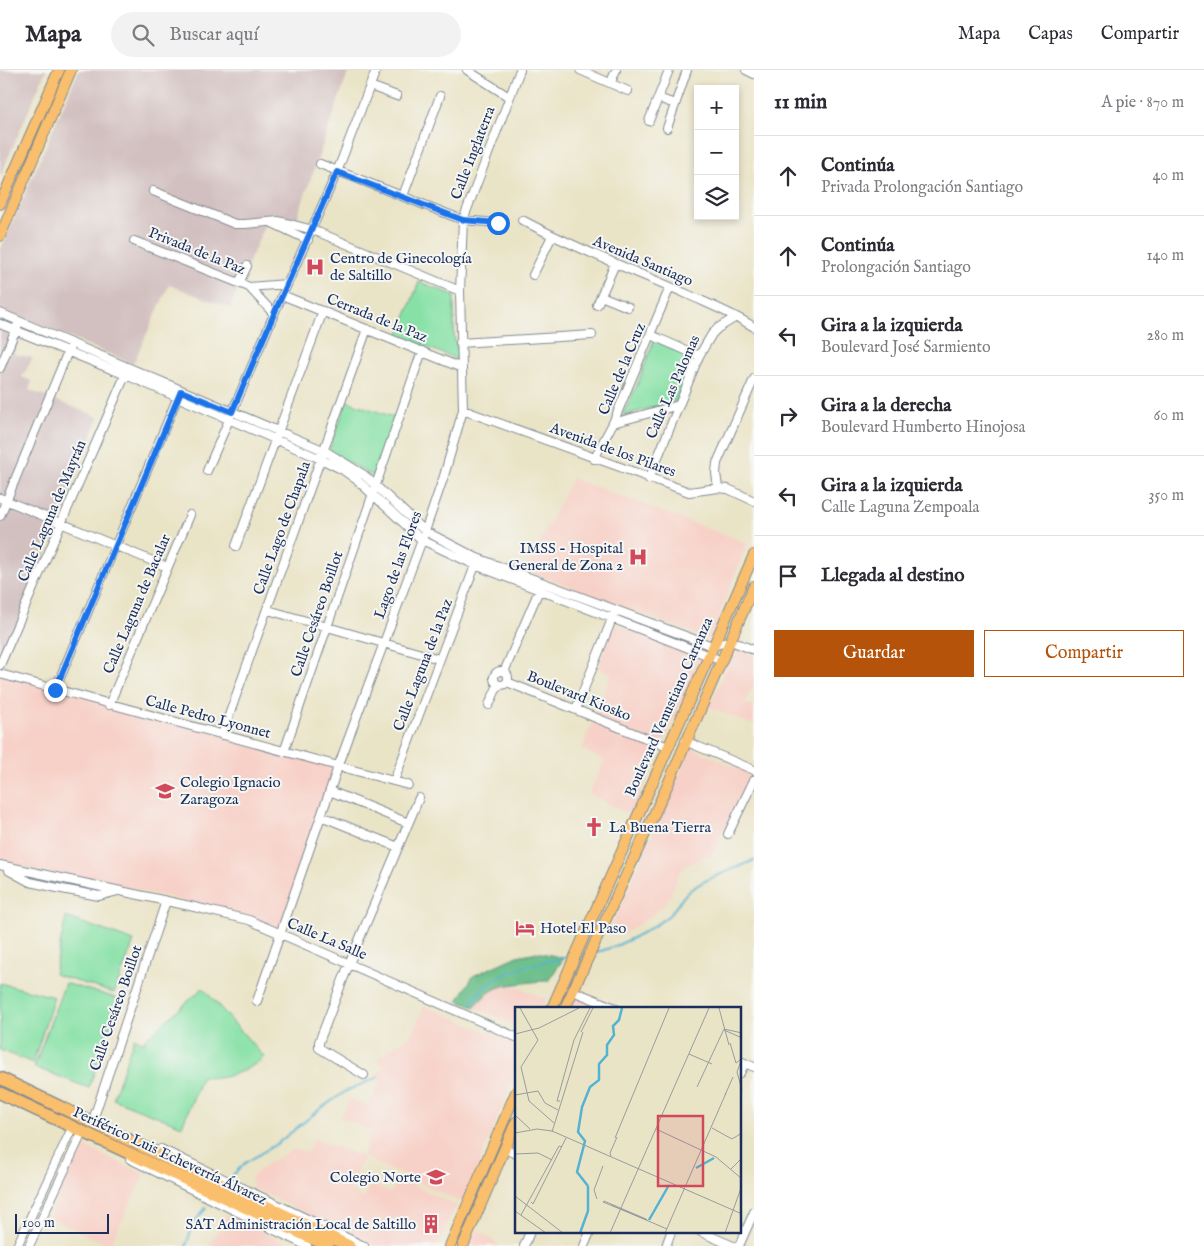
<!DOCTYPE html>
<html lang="es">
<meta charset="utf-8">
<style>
:root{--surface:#fff;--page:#f2f2f3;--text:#2b2b33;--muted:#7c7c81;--line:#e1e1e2;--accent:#b45309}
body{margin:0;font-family:"IM FELL English",serif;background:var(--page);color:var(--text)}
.controls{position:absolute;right:15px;top:15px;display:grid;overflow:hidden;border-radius:0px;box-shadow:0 2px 8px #0003}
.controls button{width:45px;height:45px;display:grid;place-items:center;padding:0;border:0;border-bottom:1px solid var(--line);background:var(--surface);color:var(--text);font:25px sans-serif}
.scale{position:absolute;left:15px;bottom:12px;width:94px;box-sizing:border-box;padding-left:5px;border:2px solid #1b2f5e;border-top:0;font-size:14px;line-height:18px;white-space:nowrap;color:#1b2f5e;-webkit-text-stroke:4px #f6f6f2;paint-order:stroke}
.stop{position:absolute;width:15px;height:15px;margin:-11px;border:4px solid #1a73e8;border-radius:50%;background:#fff}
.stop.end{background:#1a73e8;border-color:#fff;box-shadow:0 1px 5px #0008}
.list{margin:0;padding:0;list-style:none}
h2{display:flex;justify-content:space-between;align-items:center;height:65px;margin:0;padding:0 20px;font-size:21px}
h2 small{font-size:16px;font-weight:400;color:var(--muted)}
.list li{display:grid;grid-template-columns:32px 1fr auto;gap:15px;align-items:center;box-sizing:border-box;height:80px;padding:0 20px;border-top:1px solid var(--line)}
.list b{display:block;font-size:19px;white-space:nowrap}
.list p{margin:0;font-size:16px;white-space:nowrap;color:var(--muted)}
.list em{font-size:16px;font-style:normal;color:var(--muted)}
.actions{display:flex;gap:10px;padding:15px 20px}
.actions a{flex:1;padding:11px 0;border:1px solid var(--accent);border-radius:0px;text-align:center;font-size:18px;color:var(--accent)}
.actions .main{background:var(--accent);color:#fff}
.icon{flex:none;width:28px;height:28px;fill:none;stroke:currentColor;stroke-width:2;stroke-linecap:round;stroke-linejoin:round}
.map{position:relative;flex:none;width:754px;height:1176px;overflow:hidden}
header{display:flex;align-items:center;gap:30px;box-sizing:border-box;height:70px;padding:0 25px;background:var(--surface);border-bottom:1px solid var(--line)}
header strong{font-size:24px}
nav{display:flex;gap:28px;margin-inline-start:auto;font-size:18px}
.search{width:350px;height:45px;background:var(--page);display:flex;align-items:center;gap:12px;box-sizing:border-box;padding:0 18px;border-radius:28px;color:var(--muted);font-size:19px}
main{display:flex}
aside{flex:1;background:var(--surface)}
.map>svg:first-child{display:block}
</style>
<header>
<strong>Mapa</strong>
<div class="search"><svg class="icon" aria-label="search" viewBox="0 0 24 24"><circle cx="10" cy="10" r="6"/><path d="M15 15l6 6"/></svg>Buscar aquí</div>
<nav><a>Mapa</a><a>Capas</a><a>Compartir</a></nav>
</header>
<main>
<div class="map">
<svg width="754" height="1176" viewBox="0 0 754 1176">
<rect width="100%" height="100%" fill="#f6f6f2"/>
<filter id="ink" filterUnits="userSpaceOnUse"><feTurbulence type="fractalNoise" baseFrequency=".02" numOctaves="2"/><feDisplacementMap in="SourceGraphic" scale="10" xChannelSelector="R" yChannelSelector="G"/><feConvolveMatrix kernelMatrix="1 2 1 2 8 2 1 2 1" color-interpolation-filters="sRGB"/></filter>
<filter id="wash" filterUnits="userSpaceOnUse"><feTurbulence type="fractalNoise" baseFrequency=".0096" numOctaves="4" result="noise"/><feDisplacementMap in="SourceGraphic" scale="20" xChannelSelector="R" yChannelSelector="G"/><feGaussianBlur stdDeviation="1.12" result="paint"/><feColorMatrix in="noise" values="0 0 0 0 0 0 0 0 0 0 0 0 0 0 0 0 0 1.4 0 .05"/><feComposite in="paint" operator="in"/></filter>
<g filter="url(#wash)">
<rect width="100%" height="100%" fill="#eae4c7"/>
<!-- built -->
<path fill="#f7d1c8" d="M 572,408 L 747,473 L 710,570 L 526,500 Z
M 614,554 L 702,588 L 630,745 L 589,723 L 604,691 L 582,679 L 611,604 L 598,598 Z
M 736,578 L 754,586 L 754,612 L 745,633 L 754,638 L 754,655 L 709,637 Z
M 0,604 L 338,697 L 281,864 L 247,849 L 168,827 L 0,792 Z
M 691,678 L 749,703 L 711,787 L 704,786 L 701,789 L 683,797 L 677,807 L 671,825 L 662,837 L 648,848 L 623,864 L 608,864 Z
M 509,914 L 546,929 L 542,938 L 516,938 L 516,956 L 474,937 L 485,924 L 499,916 Z
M 575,927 L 606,938 L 570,938 Z
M 424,936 L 516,974 L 516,1002 L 474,1107 L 461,1132 L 363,1087 L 348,1120 L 364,1128 L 371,1114 L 391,1123 L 398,1108 L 458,1136 L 450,1147 L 438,1176 L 374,1176 L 253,1118 L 251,1107 L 265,1095 L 293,1080 L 301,1080 L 308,1083 L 314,1069 L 363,1087 L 372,1061 L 340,1047 L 350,1029 L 368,1036 L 380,1012 L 375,1006 L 385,996 L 376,991 L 391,978 L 412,965 Z
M 81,1075 L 144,1104 L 110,1176 L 49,1147 Z
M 228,1145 L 291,1176 L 208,1176 Z
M 476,1158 L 500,1176 L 470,1176 Z"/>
<!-- industrial -->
<path fill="#d2bfc0" d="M 0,0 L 46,0 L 0,107 Z
M 79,0 L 349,0 L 296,151 L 275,143 L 265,154 L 230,238 L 169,215 L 133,294 L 28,250 L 14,284 L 33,288 L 22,307 L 32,311 L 29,320 L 99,347 L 0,601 L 0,181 Z"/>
<!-- green -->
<path fill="#87e1a6" stroke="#518882" d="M 419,212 L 454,225 L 454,266 L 458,282 L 457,289 L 398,266 Z
M 654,270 L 695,289 L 676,331 L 622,346 L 638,313 Z
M 347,331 L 396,348 L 373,406 L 329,381 Z
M 66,847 L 134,871 L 114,923 L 54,904 Z
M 0,913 L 54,927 L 33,993 L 0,980 Z
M 65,913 L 119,929 L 89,1018 L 34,997 Z
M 203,918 L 264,987 C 255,997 227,1009 214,1008 C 210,1008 206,1006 202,1006 L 182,1056 L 113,1029 L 134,968 L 145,973 L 144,970 Z"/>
<!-- forest -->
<path fill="#6dbf8b" stroke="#447774" d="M 537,882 L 564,888 L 548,911 C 539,911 533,912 524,913 C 498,916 492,917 474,937 L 458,931 L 473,906 L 517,886 Z"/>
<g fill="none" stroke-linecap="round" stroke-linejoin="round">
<!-- stream -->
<path stroke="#54b3d2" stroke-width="2" d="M 596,882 C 615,879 652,859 668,846 C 676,839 680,829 688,822 C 707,806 733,801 754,790
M 472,932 C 476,927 480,922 485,917 C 507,897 543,892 571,887
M 232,1106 L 245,1093 L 278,1073 L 320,1039 L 346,1021 L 378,1007
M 186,1176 L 193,1154 L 206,1138"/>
</g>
</g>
<g filter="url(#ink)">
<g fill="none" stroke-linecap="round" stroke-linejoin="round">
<!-- minor casing -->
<g stroke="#828a92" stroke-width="10">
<path id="minor" d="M 467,0 L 509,27
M 580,0 L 628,21
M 746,0 L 754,4
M 611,12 L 616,0
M 370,16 L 397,26
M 658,28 L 675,34
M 649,51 L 669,0
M 667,58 L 687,0
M 320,94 L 463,150 L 498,153
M 153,121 L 235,154 L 245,154 L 279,151 L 313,160 L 460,221
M 403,126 L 440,26
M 522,150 C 576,179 633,200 689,225 C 711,235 734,244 754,257
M 270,152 L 308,170
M 134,171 L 249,217 L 274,244
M 533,205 L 552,166
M 239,213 L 247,196
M 249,217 L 287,214
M 282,225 L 462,298
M 601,226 L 628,237
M 597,235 L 615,194
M 0,243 L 325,381 L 364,405 L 425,461 L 477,488 L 712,576 L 731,571 L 754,580
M 0,254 L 126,305 L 321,389 L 343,400 L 357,410 L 422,470 L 475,495 L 722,591
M 651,265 L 699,286
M 460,273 L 592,265
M 0,298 L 17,256
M 463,340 L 689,422 L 718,418 L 728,419 L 754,431
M 613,353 L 679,335
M 594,389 L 613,353 L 670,217
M 207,401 L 274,244 L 337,102 L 376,0
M 649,409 L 699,286 L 712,264 L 718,258 L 736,247
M 718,418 L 716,403 L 717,393 L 754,309
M 0,428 L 167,497
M 0,446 L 69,279
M 236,476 L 323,241
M 268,540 L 439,589
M 0,595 L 127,301
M494 608a7 7 0 1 1 14 0a7 7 0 1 1-14 0Z
M 504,602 L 540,518
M 0,604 L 408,715
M 507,612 L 668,677
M 55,620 L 179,324
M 109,635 L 190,445
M 489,635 L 498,615
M 576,639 L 614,544
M 222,665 L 367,259
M 685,671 L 754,700
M 284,682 L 422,281
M 394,711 L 476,493
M 330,721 L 408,753
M 321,746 L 398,777
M 728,764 L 754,710
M 0,795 L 190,836 L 249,850 L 516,967
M 8,800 L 30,812 L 62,819 L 99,826 L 118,821
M 573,921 L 615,938
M 257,931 L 338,697 L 422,470 L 444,406 L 463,340 L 460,221 L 463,150 L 520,0
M 740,991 L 754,997
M 740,1003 L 745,993
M 364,1005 L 319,978 L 319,972 L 349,894 L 419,728
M 92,1053 L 166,831
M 161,1079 L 364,1176
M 505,1079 L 516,1084
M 130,1089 L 307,1176
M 701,1162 L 733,1176
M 17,1176 L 72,1058
M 29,1176 L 82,1063
M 524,1176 L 530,1162
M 584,1176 L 590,1162
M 666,1176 L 671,1162
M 739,1176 L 754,1142"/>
</g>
<!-- major casing -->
<g stroke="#828a92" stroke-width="12">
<path id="major" d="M 0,134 L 59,0
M 0,166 L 71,0
M 552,938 L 754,485
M 565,938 L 668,714 L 754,516
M 450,1176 L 516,1022
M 463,1176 L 516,1052"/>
</g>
<!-- highway casing -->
<g stroke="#828a92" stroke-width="14">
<path id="highway" d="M 0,1008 L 349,1176
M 0,1023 L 328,1176"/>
</g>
<!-- minor -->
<use href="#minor" stroke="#fff" stroke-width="8"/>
<!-- major -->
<use href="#major" stroke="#f9bf6c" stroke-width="10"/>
<!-- highway -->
<use href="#highway" stroke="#f9bf6c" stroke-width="11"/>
</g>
</g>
<g fill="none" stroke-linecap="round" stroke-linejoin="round" filter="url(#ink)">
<!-- route -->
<path stroke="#1a73e8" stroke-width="6" d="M 55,620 L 181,321 L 232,342 L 274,244 L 337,102 L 463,150 L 498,153"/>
</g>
<!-- icons -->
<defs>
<g id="hospital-bare" transform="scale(1.5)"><path d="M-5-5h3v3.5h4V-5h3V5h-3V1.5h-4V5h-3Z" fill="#d1495b" stroke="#f6f6f2" stroke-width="2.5" paint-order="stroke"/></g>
<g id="school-bare" transform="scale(1.5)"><path d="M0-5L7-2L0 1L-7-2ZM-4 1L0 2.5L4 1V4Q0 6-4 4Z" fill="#d1495b" stroke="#f6f6f2" stroke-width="2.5" paint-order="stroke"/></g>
<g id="church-bare" transform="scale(1.5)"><path d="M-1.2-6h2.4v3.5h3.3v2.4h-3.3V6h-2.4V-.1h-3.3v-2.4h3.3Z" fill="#d1495b" stroke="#f6f6f2" stroke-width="2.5" paint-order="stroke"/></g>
<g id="hotel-bare" transform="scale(1.5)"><path d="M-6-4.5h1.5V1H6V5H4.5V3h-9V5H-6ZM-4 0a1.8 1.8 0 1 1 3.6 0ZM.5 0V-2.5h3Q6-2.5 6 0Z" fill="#d1495b" stroke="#f6f6f2" stroke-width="2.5" paint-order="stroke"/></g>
<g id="building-bare" transform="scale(1.5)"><path d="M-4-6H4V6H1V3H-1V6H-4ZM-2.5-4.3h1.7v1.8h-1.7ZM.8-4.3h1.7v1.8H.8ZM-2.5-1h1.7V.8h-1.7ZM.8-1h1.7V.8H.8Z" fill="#d1495b" stroke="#f6f6f2" stroke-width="2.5" paint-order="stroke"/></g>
</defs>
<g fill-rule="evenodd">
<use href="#hospital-bare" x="315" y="197"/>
<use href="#hospital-bare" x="638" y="487"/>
<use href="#school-bare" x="165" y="721"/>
<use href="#church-bare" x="594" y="757"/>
<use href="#hotel-bare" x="525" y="858"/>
<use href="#school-bare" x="436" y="1107"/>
<use href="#building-bare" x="431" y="1154"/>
</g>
<g text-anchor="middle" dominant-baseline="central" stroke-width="4" stroke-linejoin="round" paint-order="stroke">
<!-- street labels -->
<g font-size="15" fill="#1b2f5e" stroke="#f6f6f2">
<text transform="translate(473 83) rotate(-69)">Calle Inglaterra</text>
<text transform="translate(197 181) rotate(22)">Privada de la Paz</text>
<text transform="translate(643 191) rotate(23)">Avenida Santiago</text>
<text transform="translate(377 248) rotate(22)">Cerrada de la Paz</text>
<text transform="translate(622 299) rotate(-67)">Calle de la Cruz</text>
<text transform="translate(673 317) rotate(-66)">Calle Las Palomas</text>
<text transform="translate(613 380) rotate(20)">Avenida de los Pilares</text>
<text transform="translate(52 441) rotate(-67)">Calle Laguna de Mayrán</text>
<text transform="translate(282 458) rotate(-70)">Calle Lago de Chapala</text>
<text transform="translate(398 495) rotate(-70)">Lago de las Flores</text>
<text transform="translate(137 534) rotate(-67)">Calle Laguna de Bacalar</text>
<text transform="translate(317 544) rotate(-71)">Calle Cesáreo Boillot</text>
<text transform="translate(423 595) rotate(-69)">Calle Laguna de la Paz</text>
<text transform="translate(579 626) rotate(22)">Boulevard Kiosko</text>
<text transform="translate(669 637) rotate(-66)">Boulevard Venustiano Carranza</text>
<text transform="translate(208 647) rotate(15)">Calle Pedro Lyonnet</text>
<text transform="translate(327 869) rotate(23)">Calle La Salle</text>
<text transform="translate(116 938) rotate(-71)">Calle Cesáreo Boillot</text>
<text transform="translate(170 1086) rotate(25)">Periférico Luis Echeverría Álvarez</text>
</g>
<!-- poi labels -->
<g font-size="15" fill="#1b2f5e" stroke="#f6f6f2" text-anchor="start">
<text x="330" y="188">Centro de Ginecología<tspan x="330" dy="17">de Saltillo</tspan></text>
<text x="623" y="478" text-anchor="end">IMSS - Hospital<tspan x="623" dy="17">General de Zona 2</tspan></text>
<text x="180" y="712">Colegio Ignacio<tspan x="180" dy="17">Zaragoza</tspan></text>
<text x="609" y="757">La Buena Tierra</text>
<text x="540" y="858">Hotel El Paso</text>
<text x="421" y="1107" text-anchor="end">Colegio Norte</text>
<text x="416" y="1154" text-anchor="end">SAT Administración Local de Saltillo</text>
</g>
</g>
<!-- overview -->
<g transform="translate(515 937)">
<rect width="226" height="226" fill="#eae4c7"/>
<path fill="none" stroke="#54b3d2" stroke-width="2.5" d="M 181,161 L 199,151M 73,179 L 62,165 L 70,134 L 63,125 L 67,100 L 75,80 L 84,73 L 84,57 L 92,48 L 92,38 L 99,28 L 98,19 L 104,13 L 107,1M 134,213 L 154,178M 65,226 L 73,204 L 73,179"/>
<path fill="none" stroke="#979c9d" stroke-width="1" d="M 5,1 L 23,33 L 6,60 L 14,94 L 39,116M 204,1 L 214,38M 209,23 L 227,31M 66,25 L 78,1M 0,27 L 24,21 L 64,1M 215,36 L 221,56 L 225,53M 174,47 L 197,57M 227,51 L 222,65 L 227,83M 182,80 L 209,22 L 227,26M 0,88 L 23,84 L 30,96 L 43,103M 210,88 L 218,70M 45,94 L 42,94 L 59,33 L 75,1M 0,108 L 15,122M 197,121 L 217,132 L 227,126M 141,122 L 201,150 L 227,172M 37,125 L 68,25M 0,126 L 22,122 L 37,124 L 227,207M 100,131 L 154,1M 0,147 L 23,146 L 37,153M 96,149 L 95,146 L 102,130M 216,162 L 227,151M 0,189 L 48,226M 82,192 L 79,183 L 88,159M 89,194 L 131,212 L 132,213 L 88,195 ZM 16,195 L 18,197 L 51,131M 96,198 L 152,222M 0,204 L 31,226M 6,208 L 44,139 L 47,140M 95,226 L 194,1M 150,226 L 211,86M 210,226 L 226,181"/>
<path fill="#d1495b" fill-opacity="0.15" stroke="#d1495b" stroke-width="2.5" d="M 143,109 L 188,109 L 188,179 L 143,179 Z"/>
<rect width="226" height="226" fill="none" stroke="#1b2f5e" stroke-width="2.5"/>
</g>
</svg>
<div class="controls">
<button>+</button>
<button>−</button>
<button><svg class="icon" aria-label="layers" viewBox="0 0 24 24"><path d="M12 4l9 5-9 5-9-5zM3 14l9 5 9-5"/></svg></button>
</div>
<div class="scale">100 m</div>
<div class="stop" style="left:498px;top:153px"></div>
<div class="stop end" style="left:55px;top:620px"></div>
</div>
<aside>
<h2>11 min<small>A pie · 870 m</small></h2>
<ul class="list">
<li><svg class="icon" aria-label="ahead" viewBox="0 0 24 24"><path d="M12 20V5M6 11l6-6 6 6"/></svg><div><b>Continúa</b><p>Privada Prolongación Santiago</p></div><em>40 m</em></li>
<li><svg class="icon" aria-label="ahead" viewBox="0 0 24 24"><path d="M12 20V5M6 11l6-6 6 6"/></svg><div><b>Continúa</b><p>Prolongación Santiago</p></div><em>140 m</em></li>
<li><svg class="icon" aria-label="left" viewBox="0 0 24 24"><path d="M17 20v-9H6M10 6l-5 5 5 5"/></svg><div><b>Gira a la izquierda</b><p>Boulevard José Sarmiento</p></div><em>280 m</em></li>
<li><svg class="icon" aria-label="right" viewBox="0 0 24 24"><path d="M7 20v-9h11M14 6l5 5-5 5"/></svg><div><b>Gira a la derecha</b><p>Boulevard Humberto Hinojosa</p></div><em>60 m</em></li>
<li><svg class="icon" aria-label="left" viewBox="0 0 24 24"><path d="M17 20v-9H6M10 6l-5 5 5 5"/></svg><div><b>Gira a la izquierda</b><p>Calle Laguna Zempoala</p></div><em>350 m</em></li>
<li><svg class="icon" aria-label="arrive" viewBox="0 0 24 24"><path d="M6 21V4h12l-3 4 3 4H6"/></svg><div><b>Llegada al destino</b></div></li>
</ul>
<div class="actions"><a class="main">Guardar</a><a>Compartir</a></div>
</aside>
</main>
